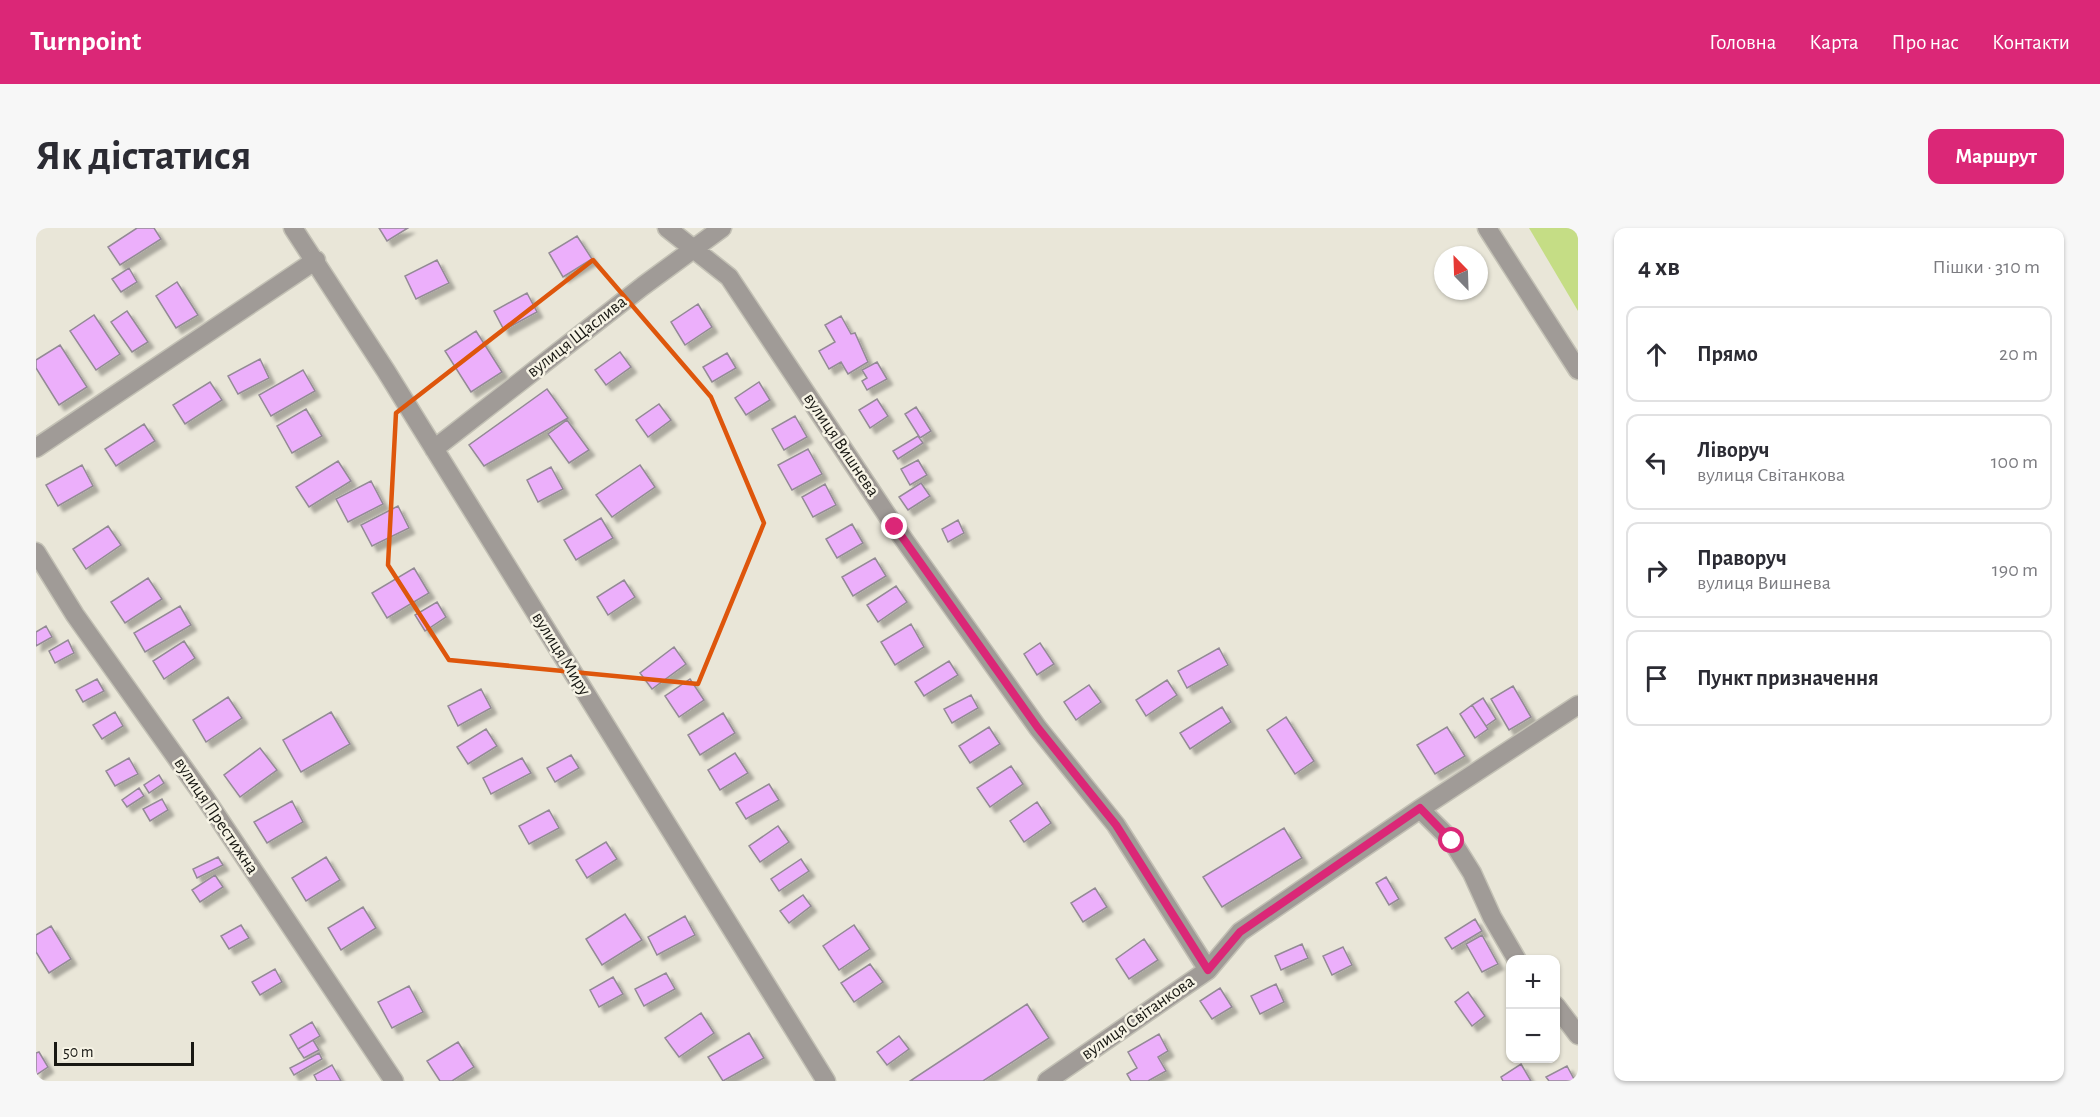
<!DOCTYPE html>
<html lang="uk">
<meta charset="utf-8">
<style>
:root{--surface:#fff;--page:#f7f7f7;--text:#2b2b33;--muted:#7c7c81;--line:#e1e1e2;--accent:#db2777}
body{margin:0;font-family:"Alegreya Sans",sans-serif;background:var(--page);color:var(--text)}
.controls{position:absolute;right:18px;bottom:18px;display:grid;overflow:hidden;border-radius:12px;box-shadow:0 2px 4px #0004}
.controls button{width:54px;height:54px;display:grid;place-items:center;padding:0;border:0;border-bottom:2px solid var(--line);background:var(--surface);color:var(--text);font:30px sans-serif}
.compass{position:absolute;left:1398px;top:18px;width:54px;height:54px;border-radius:50%;background:var(--surface);box-shadow:0 2px 4px #0004;rotate:337deg}
.scale{position:absolute;left:18px;bottom:15px;width:140px;box-sizing:border-box;padding-left:6px;border:3px solid #181813;border-top:0;font-size:16px;line-height:21px;white-space:nowrap;color:#181813;-webkit-text-stroke:4px #f6f3e5;paint-order:stroke}
.stop{position:absolute;width:18px;height:18px;margin:-14px;border:4px solid #db2777;border-radius:50%;background:#fff}
.stop.end{background:#db2777;border-color:#fff;box-shadow:0 2px 6px #0008}
.list{margin:0;padding:0;list-style:none}
h2{display:flex;justify-content:space-between;align-items:center;height:78px;margin:0;padding:0 24px;font-size:26px}
h2 small{font-size:20px;font-weight:400;color:var(--muted)}
.list li{display:grid;grid-template-columns:39px 1fr auto;gap:18px;align-items:center;box-sizing:border-box;height:96px;margin:0 12px 12px;padding:0 12px;border:2px solid var(--line);border-radius:12px}
.list b{display:block;font-size:22px;white-space:nowrap}
.list p{margin:0;font-size:20px;white-space:nowrap;color:var(--muted)}
.list em{font-size:20px;font-style:normal;color:var(--muted)}
.icon{flex:none;width:33px;height:33px;fill:none;stroke:currentColor;stroke-width:2;stroke-linecap:round;stroke-linejoin:round}
.map{position:relative;flex:none;width:1542px;height:853px;overflow:hidden;border-radius:12px}
header{display:flex;align-items:center;gap:36px;box-sizing:border-box;height:84px;padding:0 30px;background:var(--accent);color:#fff}
header strong{font-size:28px}
nav{display:flex;gap:33px;margin-inline-start:auto;font-size:21px}
.intro{display:flex;align-items:center;justify-content:space-between;box-sizing:border-box;height:144px;padding:0 36px}
h1{margin:0;font-size:42px}
.button{padding:15px 27px;border-radius:12px;background:var(--accent);color:#fff;font-size:21px;font-weight:700}
main{display:flex;gap:36px;padding:0 36px}
aside{flex:1;background:var(--surface);border-radius:12px;box-shadow:0 2px 4px #0004}
.map>svg:first-child{display:block}
</style>
<header>
<strong>Turnpoint</strong>
<nav><a>Головна</a><a>Карта</a><a>Про нас</a><a>Контакти</a></nav>
</header>
<div class="intro"><h1>Як дістатися</h1><a class="button">Маршрут</a></div>
<main>
<div class="map">
<svg width="1542" height="853" viewBox="0 0 1542 853">
<defs>
<filter id="shadow"><feDropShadow dx="5.5" dy="5.5" stdDeviation="1.5" flood-color="#0004"/></filter>
</defs>
<rect width="100%" height="100%" fill="#e9e6d8"/>
<!-- green -->
<path fill="#c5dd85" d="M 1493,0 L 1542,0 L 1542,83 Z"/>
<!-- building -->
<path fill="#ecaffb" stroke="#938a95" stroke-width="1.5" filter="url(#shadow)" d="M 101,0 L 118,0 L 125,11 L 84,37 L 72,19 Z
M 343,0 L 372,0 L 351,13 Z
M 541,8 L 556,31 L 527,49 L 513,25 Z
M 401,32 L 413,55 L 380,71 L 369,48 Z
M 93,40 L 101,54 L 85,64 L 76,51 Z
M 141,54 L 162,87 L 140,100 L 120,68 Z
M 491,65 L 501,84 L 468,102 L 458,83 Z
M 662,76 L 676,99 L 649,117 L 635,94 Z
M 91,83 L 112,114 L 96,124 L 75,94 Z
M 58,87 L 84,126 L 60,142 L 34,103 Z
M 805,88 L 815,106 L 819,105 L 832,134 L 812,146 L 805,134 L 793,141 L 783,123 L 799,114 L 789,97 Z
M 440,103 L 466,144 L 435,164 L 409,123 Z
M 24,117 L 51,159 L 23,177 L 0,140 L 0,132 Z
M 584,124 L 595,139 L 570,157 L 559,142 Z
M 691,125 L 700,140 L 676,154 L 667,139 Z
M 224,131 L 233,150 L 202,166 L 192,148 Z
M 841,134 L 851,151 L 831,162 L 826,153 L 831,150 L 826,142 Z
M 267,142 L 279,163 L 235,188 L 223,167 Z
M 174,154 L 186,172 L 149,196 L 137,177 Z
M 723,154 L 734,172 L 710,187 L 699,170 Z
M 511,161 L 532,190 L 448,238 L 433,217 Z
M 841,171 L 852,188 L 834,200 L 823,182 Z
M 623,176 L 635,192 L 612,209 L 600,192 Z
M 880,179 L 895,203 L 884,210 L 869,186 Z
M 270,181 L 286,208 L 256,225 L 241,198 Z
M 759,188 L 771,209 L 748,222 L 736,201 Z
M 531,192 L 553,222 L 533,235 L 512,206 Z
M 108,196 L 119,213 L 80,238 L 69,221 Z
M 882,208 L 887,215 L 862,231 L 857,223 Z
M 772,221 L 786,246 L 756,262 L 742,237 Z
M 882,232 L 891,247 L 874,257 L 865,241 Z
M 302,233 L 315,253 L 273,279 L 260,259 Z
M 46,237 L 57,258 L 22,278 L 10,257 Z
M 604,237 L 619,259 L 576,289 L 560,267 Z
M 515,239 L 527,261 L 502,274 L 491,252 Z
M 335,253 L 347,276 L 312,294 L 300,271 Z
M 885,255 L 894,268 L 872,282 L 863,269 Z
M 789,256 L 800,277 L 777,289 L 766,269 Z
M 362,278 L 373,300 L 336,318 L 325,297 Z
M 565,290 L 577,310 L 540,332 L 528,312 Z
M 922,292 L 928,305 L 912,314 L 906,301 Z
M 816,296 L 827,315 L 801,330 L 790,311 Z
M 72,298 L 85,317 L 50,341 L 37,321 Z
M 839,330 L 850,348 L 817,368 L 806,349 Z
M 378,340 L 393,365 L 351,390 L 336,365 Z
M 112,350 L 126,371 L 89,395 L 75,374 Z
M 588,352 L 599,369 L 572,387 L 561,369 Z
M 860,358 L 871,374 L 842,394 L 831,377 Z
M 401,374 L 410,389 L 389,403 L 379,387 Z
M 144,378 L 155,397 L 109,424 L 98,405 Z
M 875,396 L 888,419 L 859,437 L 845,414 Z
M 10,398 L 16,409 L 0,418 L 0,404 Z
M 32,412 L 38,425 L 19,435 L 13,423 Z
M 148,413 L 159,430 L 128,451 L 117,433 Z
M 1004,415 L 1018,436 L 1001,447 L 988,426 Z
M 638,419 L 650,436 L 616,461 L 604,445 Z
M 1183,420 L 1192,437 L 1151,460 L 1142,443 Z
M 913,433 L 922,447 L 888,468 L 879,454 Z
M 61,451 L 68,463 L 47,474 L 40,462 Z
M 654,451 L 668,472 L 643,489 L 629,468 Z
M 1131,452 L 1141,467 L 1110,488 L 1100,472 Z
M 1053,457 L 1065,474 L 1040,492 L 1028,474 Z
M 1477,458 L 1495,489 L 1473,502 L 1455,471 Z
M 445,461 L 455,480 L 422,498 L 412,478 Z
M 935,467 L 942,480 L 916,495 L 908,481 Z
M 192,469 L 206,490 L 170,514 L 157,492 Z
M 1447,470 L 1460,491 L 1450,498 L 1436,477 Z
M 1436,477 L 1452,501 L 1439,510 L 1424,486 Z
M 1186,479 L 1195,494 L 1154,521 L 1144,505 Z
M 79,484 L 87,498 L 66,511 L 57,497 Z
M 295,484 L 314,516 L 265,544 L 247,512 Z
M 687,485 L 699,505 L 664,527 L 652,507 Z
M 1250,489 L 1278,533 L 1259,546 L 1231,502 Z
M 953,499 L 964,516 L 934,535 L 923,518 Z
M 1411,499 L 1429,528 L 1399,546 L 1381,517 Z
M 450,501 L 461,518 L 432,536 L 421,519 Z
M 224,520 L 241,542 L 204,569 L 188,547 Z
M 699,525 L 712,545 L 684,562 L 672,542 Z
M 535,527 L 543,540 L 519,554 L 511,540 Z
M 93,530 L 102,546 L 79,558 L 70,543 Z
M 486,530 L 495,545 L 455,566 L 447,550 Z
M 975,538 L 987,556 L 954,579 L 941,560 Z
M 123,547 L 128,555 L 113,565 L 108,557 Z
M 733,556 L 743,572 L 710,591 L 700,575 Z
M 103,560 L 108,568 L 91,579 L 86,572 Z
M 126,571 L 132,582 L 114,593 L 107,581 Z
M 256,573 L 267,594 L 231,615 L 218,594 Z
M 1001,574 L 1015,595 L 988,614 L 974,593 Z
M 513,582 L 523,600 L 493,616 L 483,598 Z
M 742,598 L 753,614 L 724,634 L 713,618 Z
M 1248,600 L 1266,630 L 1186,679 L 1167,649 Z
M 570,614 L 581,631 L 551,650 L 540,632 Z
M 182,629 L 187,637 L 161,650 L 157,641 Z
M 290,629 L 304,652 L 270,673 L 256,650 Z
M 765,631 L 773,643 L 743,663 L 735,651 Z
M 179,647 L 187,659 L 164,674 L 156,662 Z
M 1350,649 L 1363,671 L 1353,677 L 1340,655 Z
M 1059,660 L 1071,679 L 1047,694 L 1035,675 Z
M 767,667 L 775,678 L 753,695 L 744,683 Z
M 327,679 L 340,700 L 305,722 L 292,700 Z
M 589,686 L 606,712 L 566,737 L 550,711 Z
M 649,688 L 659,707 L 621,727 L 612,709 Z
M 1439,691 L 1446,703 L 1416,721 L 1409,710 Z
M 205,697 L 213,710 L 193,721 L 185,708 Z
M 818,697 L 834,721 L 803,742 L 787,718 Z
M 15,698 L 35,731 L 13,745 L 0,724 L 0,707 Z
M 1446,707 L 1462,736 L 1446,744 L 1430,716 Z
M 1108,711 L 1122,732 L 1093,751 L 1080,731 Z
M 1266,716 L 1272,730 L 1245,742 L 1239,728 Z
M 1307,719 L 1316,737 L 1296,747 L 1287,728 Z
M 834,736 L 847,754 L 818,774 L 805,755 Z
M 239,741 L 246,754 L 224,767 L 216,754 Z
M 630,745 L 639,761 L 608,778 L 599,761 Z
M 577,749 L 587,766 L 563,779 L 554,762 Z
M 1240,756 L 1248,774 L 1224,786 L 1215,768 Z
M 373,758 L 387,784 L 356,800 L 342,774 Z
M 1184,760 L 1196,779 L 1176,791 L 1164,773 Z
M 1432,764 L 1449,788 L 1436,798 L 1419,774 Z
M 991,776 L 1013,810 L 947,853 L 874,853 Z
M 665,785 L 678,805 L 643,829 L 629,810 Z
M 276,794 L 284,808 L 262,821 L 254,807 Z
M 713,805 L 728,830 L 687,853 L 672,829 Z
M 1123,806 L 1132,823 L 1122,829 L 1130,843 L 1112,853 L 1095,853 L 1091,846 L 1101,840 L 1092,824 Z
M 863,808 L 873,821 L 851,837 L 841,824 Z
M 277,812 L 283,822 L 268,830 L 262,821 Z
M 422,814 L 438,839 L 416,853 L 404,853 L 391,833 Z
M 3,824 L 12,839 L 0,847 L 0,825 Z
M 283,825 L 286,831 L 258,847 L 254,840 Z
M 1485,836 L 1495,853 L 1467,853 L 1465,849 Z
M 296,837 L 305,853 L 281,853 L 278,847 Z
M 1531,838 L 1539,853 L 1513,853 L 1510,849 Z"/>
<g fill="none" stroke-linecap="round" stroke-linejoin="round">
<!-- minor casing -->
<g stroke="#c3c1b5" stroke-width="21">
<path id="minor" d="M 257,0 L 350,143 L 790,853
M 631,0 L 693,49 L 859,299 L 1002,500 L 1080,597 L 1172,742
M 1451,0 L 1542,142
M 0,220 L 280,32
M 398,221 L 607,58 L 686,0
M 0,324 L 39,387 L 169,570 L 358,853
M 1384,581 L 1416,613 L 1436,645 L 1456,689 L 1481,732
M 1520,778 L 1542,807
M 1011,853 L 1172,742 L 1204,704 L 1384,581 L 1542,477"/>
</g>
<!-- minor -->
<use href="#minor" stroke="#a09b97" stroke-width="18"/>
</g>
<g fill="none" stroke-linecap="round" stroke-linejoin="round">
<!-- route -->
<path stroke="#db2777" stroke-width="8" d="M 859,299 L 1002,500 L 1080,597 L 1172,742 L 1204,704 L 1384,580 L 1416,613"/>
</g>
<!-- marked area -->
<path fill="none" stroke="#de560c" stroke-width="4.5" stroke-linejoin="round" d="M 557,32 L 675,169 L 728,295 L 662,456 L 413,432 L 352,337 L 360,185 Z"/>
<g text-anchor="middle" dominant-baseline="central" stroke-width="5" stroke-linejoin="round" paint-order="stroke">
<!-- street labels -->
<g font-size="18" fill="#181813" stroke="#f6f3e5">
<text transform="translate(541 109) rotate(-38)">вулиця Щаслива</text>
<text transform="translate(805 217) rotate(56)">вулиця Вишнева</text>
<text transform="translate(525 426) rotate(58)">вулиця Миру</text>
<text transform="translate(180 588) rotate(56)">вулиця Престижна</text>
<text transform="translate(1102 790) rotate(-35)">вулиця Світанкова</text>
</g>
</g>
</svg>
<div class="controls">
<button>+</button>
<button>−</button>
</div>
<svg class="compass" viewBox="-18 -18 36 36"><path d="M0-13l5 13h-10z" fill="#e53935"/><path d="M0 13l5-13h-10z" fill="#7c7c81"/></svg>
<div class="scale">50 m</div>
<div class="stop" style="left:1416px;top:613px"></div>
<div class="stop end" style="left:859px;top:299px"></div>
</div>
<aside>
<h2>4 хв<small>Пішки · 310 m</small></h2>
<ul class="list">
<li><svg class="icon" aria-label="ahead" viewBox="0 0 24 24"><path d="M12 20V5M6 11l6-6 6 6"/></svg><div><b>Прямо</b></div><em>20 m</em></li>
<li><svg class="icon" aria-label="left" viewBox="0 0 24 24"><path d="M17 20v-9H6M10 6l-5 5 5 5"/></svg><div><b>Ліворуч</b><p>вулиця Світанкова</p></div><em>100 m</em></li>
<li><svg class="icon" aria-label="right" viewBox="0 0 24 24"><path d="M7 20v-9h11M14 6l5 5-5 5"/></svg><div><b>Праворуч</b><p>вулиця Вишнева</p></div><em>190 m</em></li>
<li><svg class="icon" aria-label="arrive" viewBox="0 0 24 24"><path d="M6 21V4h12l-3 4 3 4H6"/></svg><div><b>Пункт призначення</b></div></li>
</ul>
</aside>
</main>
